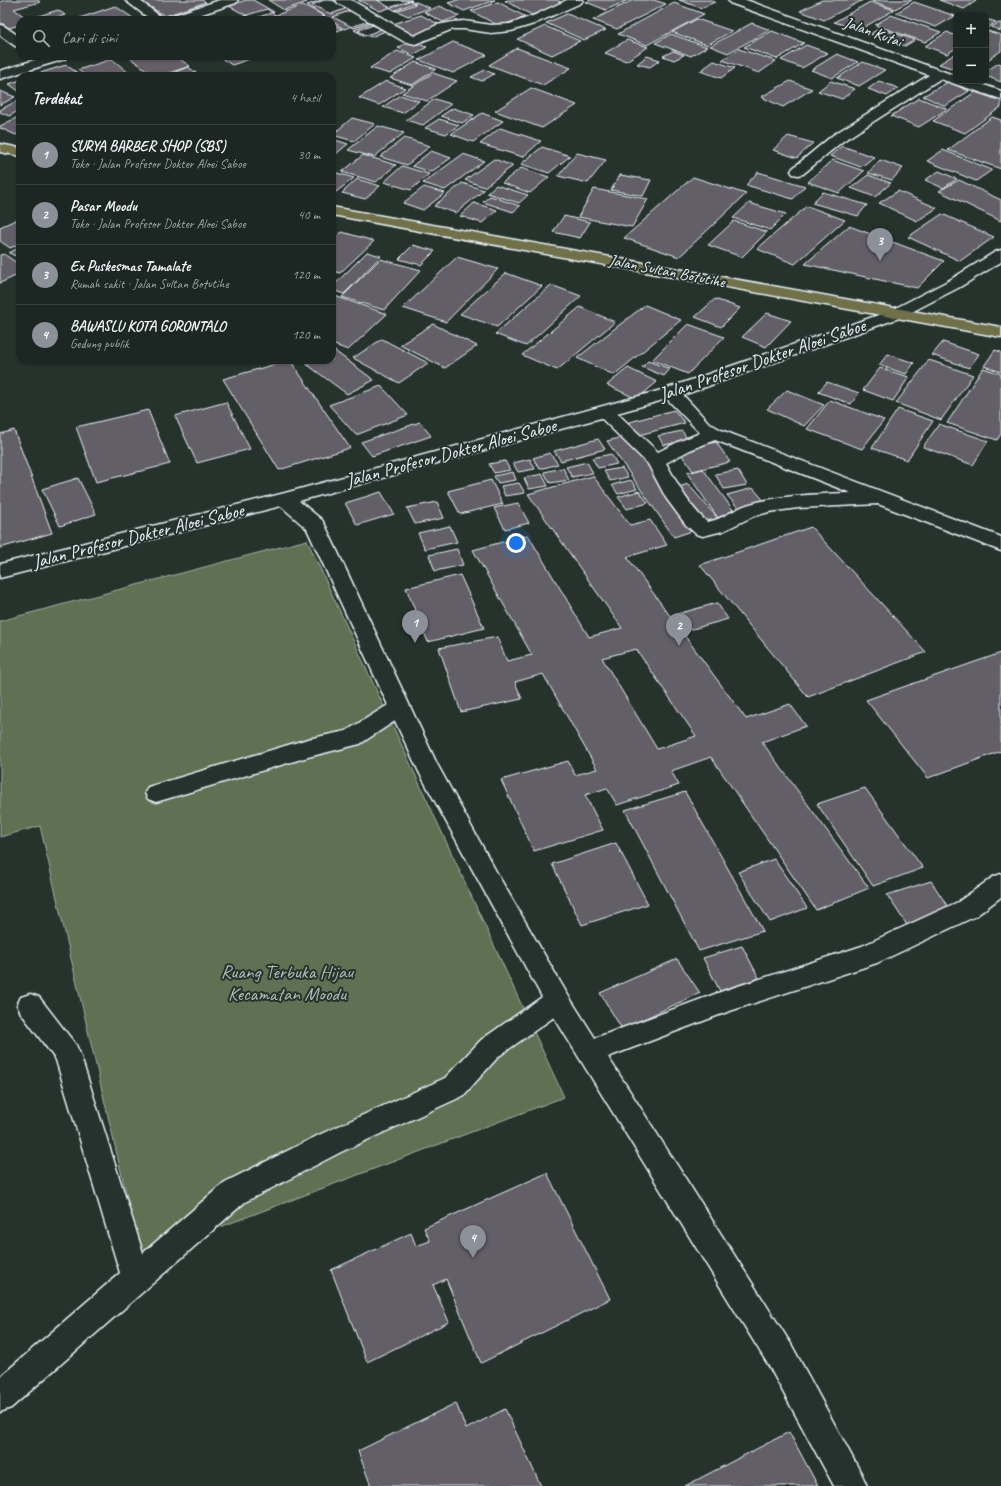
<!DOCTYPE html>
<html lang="id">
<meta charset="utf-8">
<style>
:root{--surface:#1c2622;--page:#252e2a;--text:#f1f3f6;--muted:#a0a5a5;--line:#3a4340;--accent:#8c9099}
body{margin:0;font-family:Caveat,sans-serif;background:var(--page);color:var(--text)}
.controls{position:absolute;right:12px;top:12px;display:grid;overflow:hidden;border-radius:8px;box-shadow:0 1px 3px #0004}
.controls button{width:36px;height:36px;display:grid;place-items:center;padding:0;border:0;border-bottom:1px solid var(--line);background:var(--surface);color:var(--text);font:20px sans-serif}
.you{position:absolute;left:516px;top:543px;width:14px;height:14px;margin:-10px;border:3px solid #fff;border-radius:50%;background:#1a73e8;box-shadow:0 0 0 6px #1a73e833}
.badge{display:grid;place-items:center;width:26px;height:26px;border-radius:50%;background:var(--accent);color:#fff;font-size:13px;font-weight:700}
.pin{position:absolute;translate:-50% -33px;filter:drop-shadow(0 1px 2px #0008)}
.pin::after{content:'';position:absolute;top:21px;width:14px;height:12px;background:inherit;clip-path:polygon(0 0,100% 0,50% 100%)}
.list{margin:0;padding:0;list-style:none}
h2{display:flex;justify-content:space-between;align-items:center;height:52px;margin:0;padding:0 16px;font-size:17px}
h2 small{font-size:13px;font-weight:400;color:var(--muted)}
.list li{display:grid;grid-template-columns:26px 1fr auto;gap:12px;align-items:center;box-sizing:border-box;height:60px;padding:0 16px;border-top:1px solid var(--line)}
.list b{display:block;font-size:15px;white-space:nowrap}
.list p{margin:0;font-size:13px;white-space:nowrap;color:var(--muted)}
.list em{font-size:13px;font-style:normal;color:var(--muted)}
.icon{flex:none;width:22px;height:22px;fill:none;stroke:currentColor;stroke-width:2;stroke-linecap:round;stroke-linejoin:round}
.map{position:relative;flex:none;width:1001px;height:1486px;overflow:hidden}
.search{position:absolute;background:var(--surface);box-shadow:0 1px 3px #0004;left:16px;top:16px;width:320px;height:44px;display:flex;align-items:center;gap:10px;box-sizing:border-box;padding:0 14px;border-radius:12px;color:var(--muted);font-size:15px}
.panel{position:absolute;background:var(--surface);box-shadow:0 1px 3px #0004;left:16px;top:72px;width:320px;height:292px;border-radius:12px}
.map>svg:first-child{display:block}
</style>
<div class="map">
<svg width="1001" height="1486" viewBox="0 0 1001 1486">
<rect width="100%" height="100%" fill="#26332d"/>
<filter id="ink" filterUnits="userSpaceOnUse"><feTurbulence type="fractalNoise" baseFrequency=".025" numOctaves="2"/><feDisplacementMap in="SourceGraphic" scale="8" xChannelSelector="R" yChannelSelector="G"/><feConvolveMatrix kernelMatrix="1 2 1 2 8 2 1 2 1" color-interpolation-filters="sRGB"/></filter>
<g filter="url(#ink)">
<!-- green -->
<path fill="#5f7052" stroke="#a4b0a5" d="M 307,540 L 564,1097 L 141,1257 L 40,826 L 0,837 L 0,621 Z"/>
<!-- building -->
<path fill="#645e68" stroke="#e8f1f8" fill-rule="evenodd" d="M 5,0 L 38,0 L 40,2 L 14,9 L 29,20 L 20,20 L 20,25 L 9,28 L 0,22 L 0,2 Z
M 139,0 L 202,0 L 206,2 L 165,16 Z
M 246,0 L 253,0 L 274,12 L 253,19 L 229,6 Z
M 268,0 L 303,0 L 307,2 L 284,10 Z
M 321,0 L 339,0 L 372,20 L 344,29 L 307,5 Z
M 324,0 L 332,0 L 347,8 L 331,14 L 312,5 Z
M 358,0 L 412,0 L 380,11 Z
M 377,0 L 409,0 L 416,4 L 396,11 Z
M 457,0 L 495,0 L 464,11 L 448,3 Z
M 508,0 L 557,0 L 563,3 L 532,15 L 505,1 Z
M 591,0 L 628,0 L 606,10 L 586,2 Z
M 633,0 L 654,0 L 666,4 L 617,29 L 593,20 Z
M 679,0 L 711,0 L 715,2 L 701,8 Z
M 822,0 L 863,0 L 824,20 L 800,11 Z
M 874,0 L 912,0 L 895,9 L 872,1 Z
M 939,0 L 973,0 L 976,1 L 964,9 Z
M 416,2 L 430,8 L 408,16 L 395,10 Z
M 498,2 L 526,17 L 499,26 L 471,11 Z
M 870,2 L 894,10 L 859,30 L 834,22 Z
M 914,2 L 955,16 L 936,27 L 896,13 Z
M 674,3 L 704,14 L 647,45 L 618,34 Z
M 303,5 L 325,16 L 315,20 L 263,20 Z
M 115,6 L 136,20 L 79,20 L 77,19 Z
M 440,6 L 459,16 L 443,22 L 424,12 Z
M 267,9 L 282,20 L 240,20 L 237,18 Z
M 58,10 L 65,15 L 49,20 L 35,20 L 32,18 Z
M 352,10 L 374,21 L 354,28 L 333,17 Z
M 567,14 L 606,30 L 584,40 L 546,23 Z
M 421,15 L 444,27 L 412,37 L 393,24 Z
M 891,15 L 941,32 L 925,42 L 875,25 Z
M 697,19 L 732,31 L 707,45 L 672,32 Z
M 986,19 L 996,22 L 986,29 Z
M 378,23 L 390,29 L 371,37 L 358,31 Z
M 752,23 L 770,30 L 728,53 L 710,46 Z
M 999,23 L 1001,23 L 1001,31 L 991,27 Z
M 332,24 L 342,29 L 332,33 Z
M 370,24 L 381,29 L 365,36 L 354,30 Z
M 545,26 L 580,41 L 552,55 L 517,39 Z
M 880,28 L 915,40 L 905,46 L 870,34 Z
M 772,31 L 804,43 L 777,59 L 744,47 Z
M 988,31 L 1001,35 L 1001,51 L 986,61 L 986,32 Z
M 947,32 L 956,36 L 956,48 L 947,54 L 925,46 Z
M 671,34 L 707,47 L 691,56 L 655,43 Z
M 627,40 L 648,47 L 626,61 L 605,53 Z
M 409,41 L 427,47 L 413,55 L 398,48 Z
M 453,42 L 487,55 L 453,73 L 419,60 Z
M 806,45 L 828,53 L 802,68 L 781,60 Z
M 517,48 L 571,68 L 543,85 L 489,65 Z
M 739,49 L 776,61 L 759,73 L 722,60 Z
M 397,51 L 416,58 L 390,74 L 370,68 Z
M 673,51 L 684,55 L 674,60 L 663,56 Z
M 837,54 L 858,62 L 832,78 L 811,70 Z
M 955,54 L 956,68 L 954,69 L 939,64 Z
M 127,56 L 175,56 L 190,66 L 160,76 L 155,76 Z
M 218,56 L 258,56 L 232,65 Z
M 647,56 L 660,60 L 650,67 L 637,64 Z
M 112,59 L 130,74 L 123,76 L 86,76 L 78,70 Z
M 714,61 L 735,68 L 721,78 L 700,71 Z
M 415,62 L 436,69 L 412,85 L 390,78 Z
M 863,62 L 885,70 L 859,86 L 837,78 Z
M 999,63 L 1001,64 L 1001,82 L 986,76 L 986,71 Z
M 66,65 L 79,74 L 72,76 L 44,76 L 40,73 Z
M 188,67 L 201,76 L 165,76 Z
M 485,70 L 494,74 L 482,81 L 471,77 Z
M 433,73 L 457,81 L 427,101 L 402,93 Z
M 20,80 L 20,92 L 9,84 Z
M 386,81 L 405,88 L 379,105 L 359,98 Z
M 790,81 L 812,89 L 783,107 L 761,97 Z
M 831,81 L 855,89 L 842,99 L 818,91 Z
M 879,81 L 898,88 L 887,96 L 868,89 Z
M 948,82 L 969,91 L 945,106 L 923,96 Z
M 531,88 L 577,105 L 542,128 L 495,111 Z
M 0,91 L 15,97 L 0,105 Z
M 975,92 L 1001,101 L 1001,107 L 965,133 L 933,121 Z
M 400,95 L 419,101 L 403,113 L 383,107 Z
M 919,98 L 947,109 L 919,127 L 891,116 Z
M 20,99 L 20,110 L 9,116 L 0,112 L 0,110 Z
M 435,99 L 451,104 L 423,125 L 406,120 Z
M 453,108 L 474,115 L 462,123 L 441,116 Z
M 482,113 L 503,121 L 473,142 L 451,134 Z
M 20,116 L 20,133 L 16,135 L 0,128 L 0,126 Z
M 992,117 L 1001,120 L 1001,169 L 948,150 Z
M 352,118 L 375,124 L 354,141 L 332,135 Z
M 439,119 L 459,125 L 446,134 L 425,128 Z
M 378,126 L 404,133 L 374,157 L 348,150 Z
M 500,128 L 541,141 L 523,157 L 480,144 Z
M 788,136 L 813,143 L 797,158 L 773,150 Z
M 404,138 L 430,146 L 407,165 L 380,157 Z
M 332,139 L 348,144 L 332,157 Z
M 842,146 L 874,157 L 861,167 L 830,156 Z
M 542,147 L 570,156 L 549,173 L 521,164 Z
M 943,150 L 992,170 L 976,181 L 927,161 Z
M 431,151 L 451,158 L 431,172 L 412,166 Z
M 577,153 L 606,160 L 588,183 L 558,176 Z
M 463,154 L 484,161 L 445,190 L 423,183 Z
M 363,155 L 396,165 L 376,182 L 342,172 Z
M 494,159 L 513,166 L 484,187 L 465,180 Z
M 832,160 L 864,171 L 839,193 L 808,182 Z
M 880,160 L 903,168 L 892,180 L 868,173 Z
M 402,166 L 429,174 L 411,190 L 384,182 Z
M 521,168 L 549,177 L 530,193 L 502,183 Z
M 939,171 L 957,179 L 943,188 L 925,180 Z
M 334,172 L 354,178 L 336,192 L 332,191 L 332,174 Z
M 758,172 L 805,186 L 793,199 L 746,185 Z
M 620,175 L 651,180 L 643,196 L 611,190 Z
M 868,175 L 891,183 L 875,197 L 851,188 Z
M 693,177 L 746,194 L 679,257 L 624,238 Z
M 357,179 L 380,186 L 365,199 L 342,193 Z
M 959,180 L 1001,200 L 1001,221 L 939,191 Z
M 462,183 L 484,190 L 456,213 L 434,206 Z
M 496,185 L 528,195 L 519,203 L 487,193 Z
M 424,187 L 445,193 L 423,210 L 403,203 Z
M 594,189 L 648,199 L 632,227 L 578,217 Z
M 898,191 L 937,208 L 917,221 L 879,203 Z
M 823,192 L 867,205 L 858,216 L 812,203 Z
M 490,196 L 520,206 L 513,212 L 483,202 Z
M 474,203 L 497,210 L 482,223 L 460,216 Z
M 749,203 L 786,214 L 770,230 L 733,218 Z
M 807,206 L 845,220 L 795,264 L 757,249 Z
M 942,214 L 994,237 L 960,261 L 908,237 Z
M 564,216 L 590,222 L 580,238 L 553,232 Z
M 20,218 L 20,244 L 10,248 L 0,241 L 0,227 Z
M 734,221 L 767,232 L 742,257 L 708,245 Z
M 849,226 L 944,261 L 917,288 L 805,264 Z
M 342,232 L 374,241 L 340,273 L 332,271 L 332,241 Z
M 413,245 L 435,251 L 421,265 L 399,259 Z
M 20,247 L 20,258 L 9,253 Z
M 367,252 L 381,256 L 344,294 L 332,290 L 332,287 Z
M 4,254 L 20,265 L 20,274 L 0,283 L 0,255 Z
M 457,257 L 498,269 L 446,322 L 403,308 Z
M 380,259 L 421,270 L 384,310 L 342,297 Z
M 506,273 L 542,286 L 497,327 L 460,314 Z
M 551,285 L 581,296 L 526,346 L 495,334 Z
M 332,295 L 387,314 L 348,350 L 332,344 Z
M 715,299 L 740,308 L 721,327 L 695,317 Z
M 645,305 L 681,320 L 614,375 L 577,358 Z
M 580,307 L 615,322 L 557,370 L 522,355 Z
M 767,313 L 791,321 L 766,347 L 742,337 Z
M 433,324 L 477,346 L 445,368 L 400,345 Z
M 688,324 L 724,337 L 688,374 L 652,360 Z
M 382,339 L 428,363 L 399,383 L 353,358 Z
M 943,342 L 979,354 L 969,368 L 932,355 Z
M 332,349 L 374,380 L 347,394 L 301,360 L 332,360 Z
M 995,350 L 1001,352 L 1001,372 L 984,366 Z
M 888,354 L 914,363 L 906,374 L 879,365 Z
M 290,360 L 350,448 L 279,470 L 223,379 Z
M 929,360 L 973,375 L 941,420 L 896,403 Z
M 648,361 L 670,369 L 664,376 L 642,367 Z
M 628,368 L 657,382 L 637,399 L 607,385 Z
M 880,368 L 909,377 L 893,401 L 863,390 Z
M 983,368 L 1001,374 L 1001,434 L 997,440 L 947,423 Z
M 827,382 L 859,393 L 851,404 L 818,392 Z
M 381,386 L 408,415 L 356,435 L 329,405 Z
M 787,390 L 824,405 L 804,426 L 767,409 Z
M 830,400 L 884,420 L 862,449 L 807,429 Z
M 226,402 L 250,449 L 197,463 L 175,416 Z
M 898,409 L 933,421 L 907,460 L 872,448 Z
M 148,410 L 170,464 L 96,482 L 76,427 Z
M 674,410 L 685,423 L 635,436 L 626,423 Z
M 420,422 L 431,436 L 372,456 L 361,442 Z
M 939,424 L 988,441 L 973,465 L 923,447 Z
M 14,430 L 52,533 L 0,548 L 0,434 Z
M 682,431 L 688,440 L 664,445 L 658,436 Z
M 627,436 L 695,530 L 674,537 L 607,441 Z
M 598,439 L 605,449 L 561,461 L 554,451 Z
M 716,442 L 730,462 L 693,471 L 679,451 Z
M 550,453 L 558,464 L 540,469 L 533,458 Z
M 611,454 L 617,464 L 598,468 L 592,458 Z
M 530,459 L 535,469 L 518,472 L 513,463 Z
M 505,461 L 510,470 L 494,473 L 489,464 Z
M 587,462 L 593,473 L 572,477 L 566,467 Z
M 563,468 L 569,480 L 550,483 L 544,472 Z
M 622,468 L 628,477 L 610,481 L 604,471 Z
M 703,469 L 736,514 L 718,518 L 687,473 Z
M 738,470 L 747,485 L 724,489 L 715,474 Z
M 513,472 L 516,480 L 498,483 L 494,476 Z
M 542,474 L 548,486 L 529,489 L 524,478 Z
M 593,476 L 630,525 L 650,520 L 667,545 L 627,557 L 670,616 L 717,603 L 728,619 L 682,632 L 746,719 L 790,704 L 806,726 L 762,742 L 869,888 L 816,910 L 711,757 L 671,771 L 679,785 L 617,805 L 607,788 L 585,795 L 603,830 L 534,851 L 501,780 L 568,761 L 575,775 L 597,769 L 543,674 L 515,682 L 522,699 L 461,712 L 439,648 L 497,637 L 507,661 L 532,655 L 473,550 L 528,535 L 589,637 L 622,628 L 528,494 ZM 636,649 L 696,736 L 657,749 L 602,658 Z
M 78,478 L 96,514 L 60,526 L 42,489 Z
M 491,480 L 503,504 L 460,514 L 448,491 Z
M 631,480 L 637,489 L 618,494 L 612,485 Z
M 519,483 L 525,493 L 505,496 L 501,486 Z
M 688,484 L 721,522 L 704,527 L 672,489 Z
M 753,488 L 765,502 L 739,509 L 727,495 Z
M 639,491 L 648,503 L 627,509 L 618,497 Z
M 381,492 L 394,514 L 357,525 L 345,503 Z
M 437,502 L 444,518 L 415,524 L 407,508 Z
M 518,503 L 529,523 L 505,529 L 494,508 Z
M 450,526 L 457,542 L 425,549 L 418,533 Z
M 811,527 L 926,652 L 808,697 L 700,565 Z
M 457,549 L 463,565 L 435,571 L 429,555 Z
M 460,575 L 484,628 L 428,642 L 406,588 Z
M 1001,653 L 1001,751 L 928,778 L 866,700 Z
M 865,788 L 923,868 L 873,886 L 817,804 Z
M 685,792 L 763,931 L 699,951 L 625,810 Z
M 616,843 L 648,904 L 582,925 L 552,864 Z
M 774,859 L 807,908 L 770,922 L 738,872 Z
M 931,881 L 952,913 L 909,928 L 887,895 Z
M 742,946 L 759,978 L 720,991 L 703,958 Z
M 677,959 L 700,993 L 622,1029 L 600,993 Z
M 547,1173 L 610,1299 L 481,1363 L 446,1279 L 433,1285 L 449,1322 L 367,1362 L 331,1270 L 411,1233 L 416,1246 L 430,1241 L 424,1228 Z
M 456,1403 L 466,1429 L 505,1409 L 541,1486 L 371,1486 L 358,1451 Z
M 789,1432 L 818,1486 L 685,1486 Z"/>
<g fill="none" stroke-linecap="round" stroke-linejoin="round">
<!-- minor casing -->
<g stroke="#e8f1f8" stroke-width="3">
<path id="minor" d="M 125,0 L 139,0 L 165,20 L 151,20 Z
M 220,0 L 238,0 L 236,3 L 184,20 L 166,20 L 168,17 Z
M 336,0 L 351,0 L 414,36 L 437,25 L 453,22 L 464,21 L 491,25 L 510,24 L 535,15 L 567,0 L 583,0 L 581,3 L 534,24 L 511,31 L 491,33 L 464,29 L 453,29 L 415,44 L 403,41 L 338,3 Z
M 728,0 L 746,0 L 956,76 L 956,81 L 973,81 L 1001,91 L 1001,99 L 940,79 L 843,141 L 803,174 L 798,175 L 793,174 L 791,171 L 793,168 L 833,135 L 929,75 L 730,3 Z
M 0,25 L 4,26 L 20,37 L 20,47 L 15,46 L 0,35 Z
M 47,56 L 66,56 L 65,59 L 0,79 L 0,71 Z
M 1001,250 L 1001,262 L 960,287 L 902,317 L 683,395 L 709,423 L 721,430 L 1001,537 L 1001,551 L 878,504 L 798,508 L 769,512 L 754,516 L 723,531 L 703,536 L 696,534 L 686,525 L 666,498 L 648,464 L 601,418 L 299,501 L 322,520 L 325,525 L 437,764 L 498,875 L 566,992 L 595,1038 L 726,990 L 862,946 L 958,902 L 993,877 L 1001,874 L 1001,897 L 976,916 L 877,963 L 727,1012 L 608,1057 L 791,1344 L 862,1475 L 867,1486 L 834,1486 L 769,1366 L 554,1017 L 499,1056 L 463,1096 L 341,1152 L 245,1202 L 11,1408 L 0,1412 L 0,1377 L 120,1273 L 56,1060 L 21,1013 L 17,1005 L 21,997 L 30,994 L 39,997 L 76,1045 L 80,1054 L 143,1253 L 225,1182 L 321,1134 L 445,1078 L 481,1040 L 542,997 L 419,772 L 395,721 L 360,744 L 308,757 L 156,802 L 148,799 L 145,793 L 148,787 L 308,739 L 346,731 L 388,705 L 307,529 L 281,506 L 0,578 L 0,564 L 285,493 L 665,389 L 890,311 L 948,281 L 995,252 ZM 667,399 L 700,433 L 678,442 L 658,452 L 617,413 ZM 715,440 L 851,493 C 818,494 782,495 750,504 C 735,508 722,520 707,522 C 689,506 678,485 666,463 L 690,450 Z"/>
</g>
<!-- major casing -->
<g stroke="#e8f1f8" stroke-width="3">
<path id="major" d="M 0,144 L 20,148 L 20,156 L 0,152 Z
M 332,207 L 1001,327 L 1001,337 L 332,215 Z"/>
</g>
<!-- minor -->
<use href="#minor" fill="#26332d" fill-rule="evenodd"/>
<!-- major -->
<use href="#major" fill="#70704a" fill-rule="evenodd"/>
</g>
</g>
<g text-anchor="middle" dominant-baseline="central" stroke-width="4" stroke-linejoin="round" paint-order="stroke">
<!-- far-street labels -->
<g font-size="16" fill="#e8f1f8" stroke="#26332d">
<text transform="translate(873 32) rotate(20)">Jalan Kutai</text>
<text transform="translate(667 271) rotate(11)">Jalan Sultan Botutihe</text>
</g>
<!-- street labels -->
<g font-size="19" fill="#e8f1f8" stroke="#26332d">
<text transform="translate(762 360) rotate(-19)">Jalan Profesor Dokter Aloei Saboe</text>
<text transform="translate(451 453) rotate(-15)">Jalan Profesor Dokter Aloei Saboe</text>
<text transform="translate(138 536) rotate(-14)">Jalan Profesor Dokter Aloei Saboe</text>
</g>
<!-- park labels -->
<g font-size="19" fill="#b1bdb6" stroke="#26332d">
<text x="287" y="972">Ruang Terbuka Hijau<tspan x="287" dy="22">Kecamatan Moodu</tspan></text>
</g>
</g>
</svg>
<div class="controls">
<button>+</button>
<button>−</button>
</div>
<div class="you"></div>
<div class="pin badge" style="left:415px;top:643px">1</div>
<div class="pin badge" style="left:679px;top:646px">2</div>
<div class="pin badge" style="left:880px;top:261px">3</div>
<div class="pin badge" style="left:473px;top:1258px">4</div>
<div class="search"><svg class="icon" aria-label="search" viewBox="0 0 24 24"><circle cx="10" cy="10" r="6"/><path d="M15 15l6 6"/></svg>Cari di sini</div>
<section class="panel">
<h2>Terdekat<small>4 hasil</small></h2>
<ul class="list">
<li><span class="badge">1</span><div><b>SURYA BARBER SHOP (SBS)</b><p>Toko · Jalan Profesor Dokter Aloei Saboe</p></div><em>30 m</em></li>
<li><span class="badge">2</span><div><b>Pasar Moodu</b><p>Toko · Jalan Profesor Dokter Aloei Saboe</p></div><em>40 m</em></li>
<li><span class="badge">3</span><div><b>Ex Puskesmas Tamalate</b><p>Rumah sakit · Jalan Sultan Botutihe</p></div><em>120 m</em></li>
<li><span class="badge">4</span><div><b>BAWASLU KOTA GORONTALO</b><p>Gedung publik</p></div><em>120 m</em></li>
</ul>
</section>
</div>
